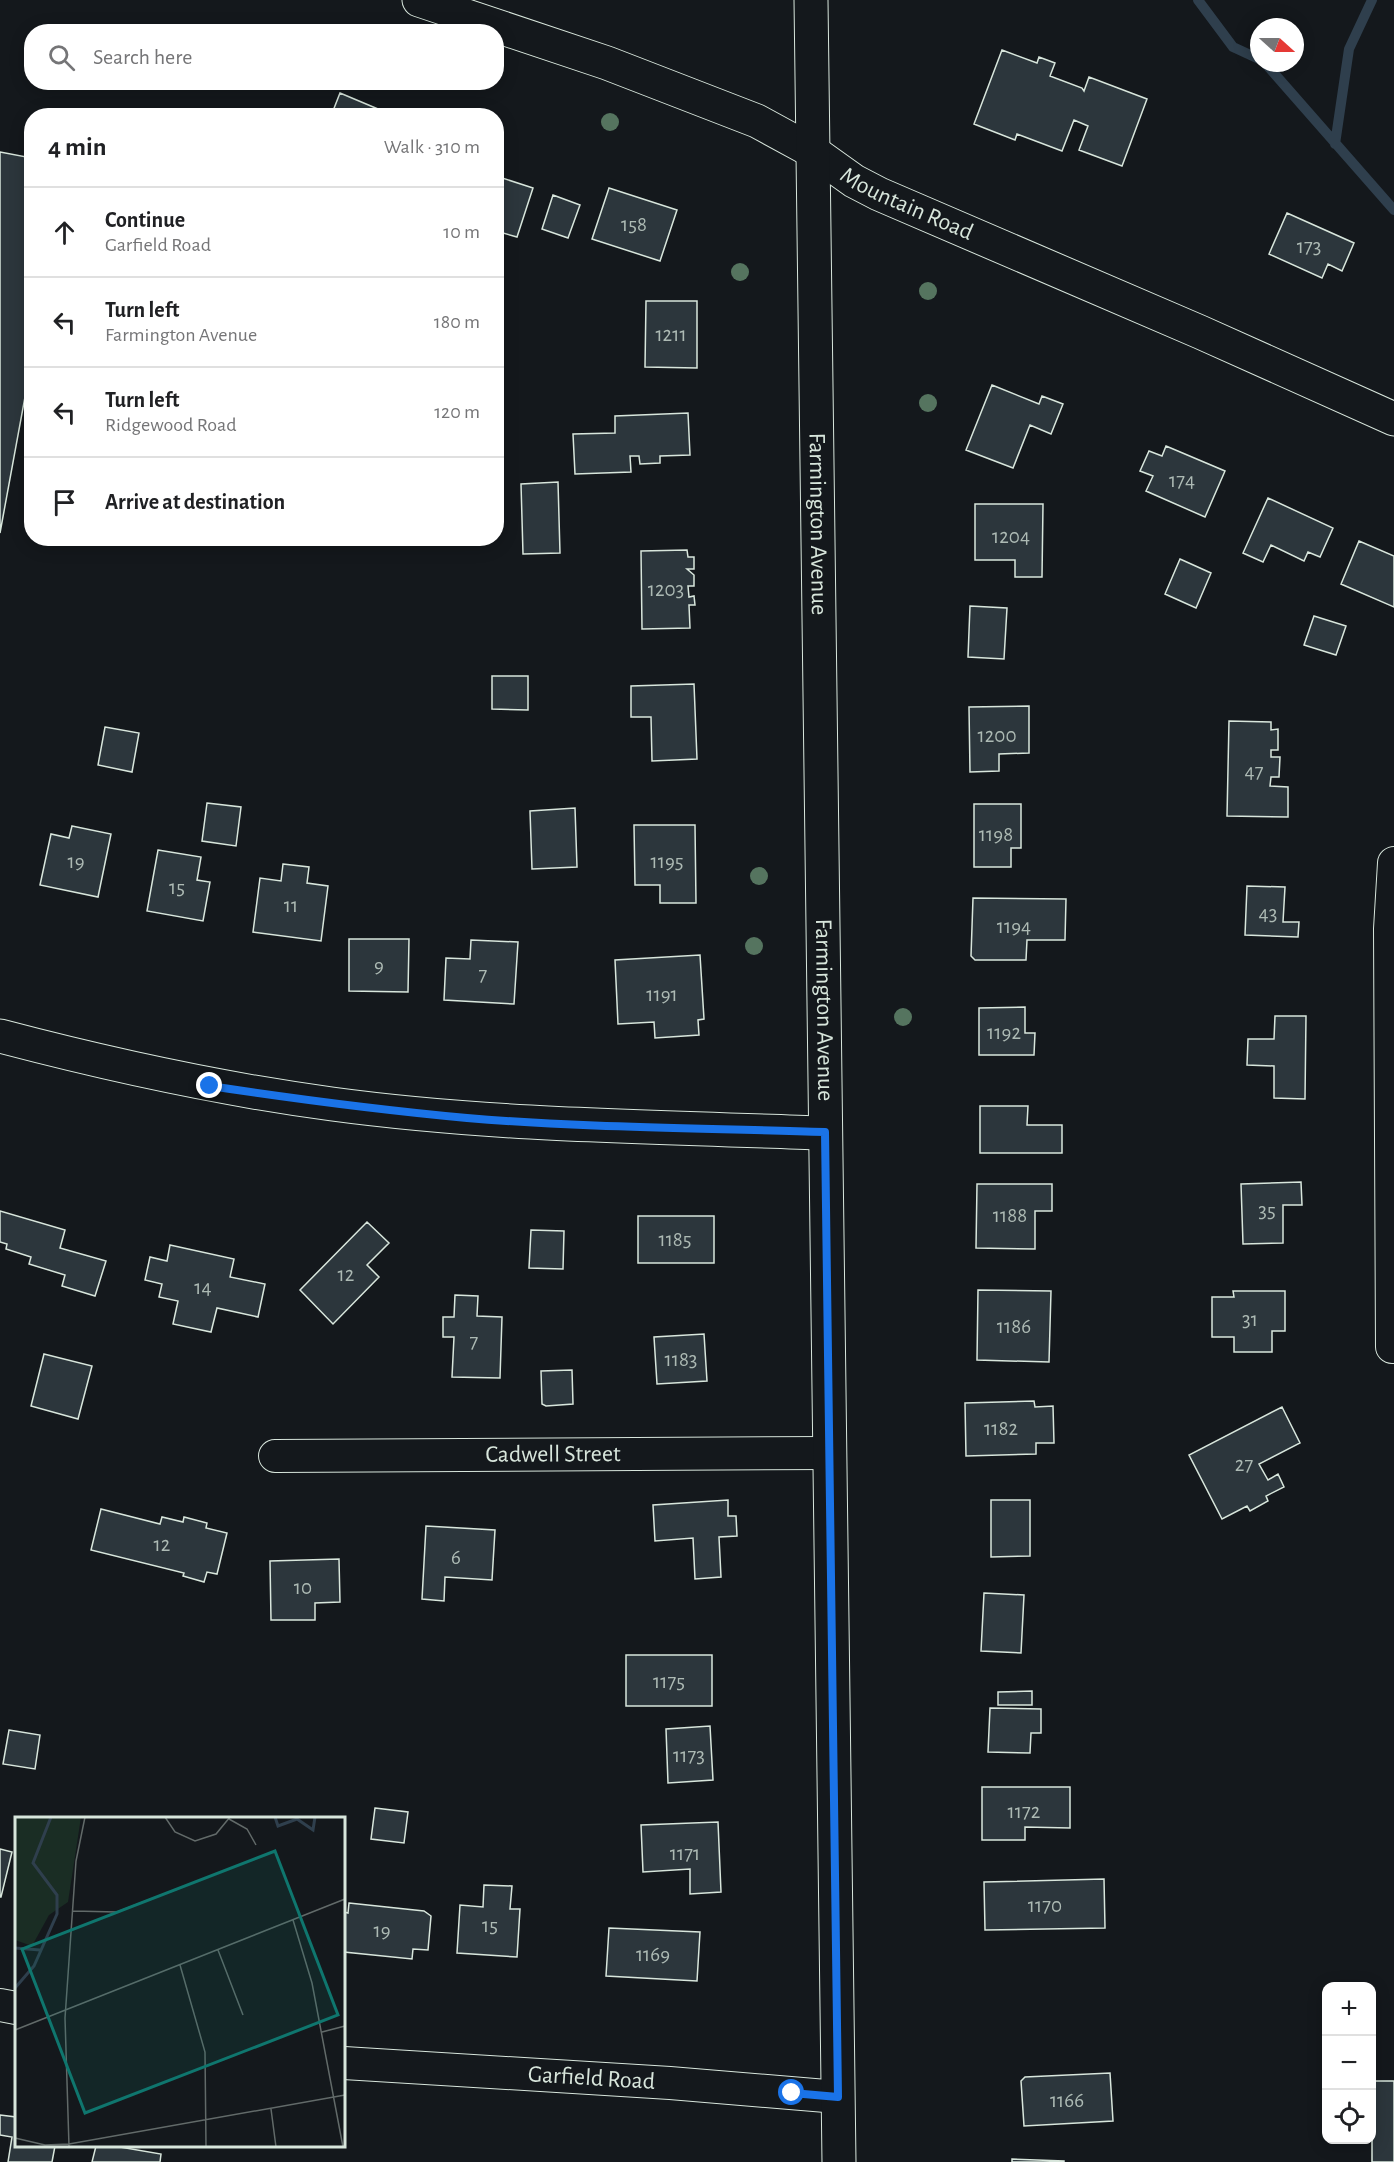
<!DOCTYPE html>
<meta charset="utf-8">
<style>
:root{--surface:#fff;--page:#f6f6f6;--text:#202124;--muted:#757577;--line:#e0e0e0}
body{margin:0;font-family:"Alegreya Sans",sans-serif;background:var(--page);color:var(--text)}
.controls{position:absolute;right:18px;bottom:18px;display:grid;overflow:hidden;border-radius:12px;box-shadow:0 3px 15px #0003}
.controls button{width:54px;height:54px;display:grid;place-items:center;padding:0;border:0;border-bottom:2px solid var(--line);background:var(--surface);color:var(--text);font:30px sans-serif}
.compass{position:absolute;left:1250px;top:18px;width:54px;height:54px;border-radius:50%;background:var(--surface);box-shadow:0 3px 15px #0003;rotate:111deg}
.stop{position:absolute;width:18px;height:18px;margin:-14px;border:4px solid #1a73e8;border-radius:50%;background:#fff}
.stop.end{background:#1a73e8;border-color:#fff;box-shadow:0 2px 6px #0008}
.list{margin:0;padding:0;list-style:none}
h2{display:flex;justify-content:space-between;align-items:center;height:78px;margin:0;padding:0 24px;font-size:26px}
h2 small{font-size:20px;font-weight:400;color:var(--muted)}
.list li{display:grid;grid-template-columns:39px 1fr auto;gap:18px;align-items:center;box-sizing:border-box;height:90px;padding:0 24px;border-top:2px solid var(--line)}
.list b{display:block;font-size:22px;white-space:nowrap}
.list p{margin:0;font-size:20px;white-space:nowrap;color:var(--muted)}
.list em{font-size:20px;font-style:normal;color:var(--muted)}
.icon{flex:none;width:33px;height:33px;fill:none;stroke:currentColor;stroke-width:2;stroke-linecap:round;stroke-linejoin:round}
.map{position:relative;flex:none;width:1394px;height:2162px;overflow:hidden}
.search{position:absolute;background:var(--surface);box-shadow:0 3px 15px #0003;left:24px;top:24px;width:480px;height:66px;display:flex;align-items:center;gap:15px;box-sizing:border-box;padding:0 21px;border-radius:24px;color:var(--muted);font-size:22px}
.panel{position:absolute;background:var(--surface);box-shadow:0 3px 15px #0003;left:24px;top:108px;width:480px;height:438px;border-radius:24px}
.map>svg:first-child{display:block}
</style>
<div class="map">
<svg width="1394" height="2162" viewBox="0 0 1394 2162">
<rect width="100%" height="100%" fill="#14181c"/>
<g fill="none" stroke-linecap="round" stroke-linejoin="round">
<!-- stream -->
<path stroke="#2f3f4d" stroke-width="10" d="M 1198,0 L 1233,47 L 1259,59
M 1265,63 L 1394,210
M 1335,144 L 1349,49 L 1372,0"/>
</g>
<!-- building -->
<path fill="#2c363c" stroke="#d8e6dc" stroke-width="1.5" d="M 1002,50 L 1037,63 L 1039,57 L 1055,63 L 1050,76 L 1082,88 L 1084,91 L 1089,77 L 1147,99 L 1122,166 L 1079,150 L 1088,126 L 1074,120 L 1062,151 L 1017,134 L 1015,140 L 974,124 Z
M 340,93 L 378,109 L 376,116 L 331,116 Z
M 0,152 L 32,158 L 32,359 L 0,533 Z
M 496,176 L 533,188 L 517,237 L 496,231 Z
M 609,188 L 677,210 L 660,261 L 592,239 Z
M 553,195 L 580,205 L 568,238 L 542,229 Z
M 1287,213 L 1354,243 L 1342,271 L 1328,264 L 1322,278 L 1269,254 Z
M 646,301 L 697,301 L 697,368 L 645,367 Z
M 992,385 L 1039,404 L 1042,396 L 1063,404 L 1051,434 L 1030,425 L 1013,468 L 966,450 Z
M 688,413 L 690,455 L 660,456 L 660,463 L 640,464 L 639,456 L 630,456 L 631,472 L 575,474 L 573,434 L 615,433 L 615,416 Z
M 1166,446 L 1225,471 L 1205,517 L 1146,491 L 1153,476 L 1140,471 L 1149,451 L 1162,456 Z
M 558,482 L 560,553 L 523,554 L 521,484 Z
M 1268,498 L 1333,528 L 1320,557 L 1308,552 L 1304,561 L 1271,545 L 1263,562 L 1243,553 Z
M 975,504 L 1043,504 L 1042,577 L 1015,577 L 1015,560 L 975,560 Z
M 1359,541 L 1394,556 L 1394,607 L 1341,584 Z
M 687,550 L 688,557 L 694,557 L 694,569 L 687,569 L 694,575 L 694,586 L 688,586 L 689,597 L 694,596 L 695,605 L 689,605 L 690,628 L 642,629 L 641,551 Z
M 1180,559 L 1211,573 L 1196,608 L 1165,594 Z
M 970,606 L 1007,608 L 1004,659 L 968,657 Z
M 1314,616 L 1346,626 L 1336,655 L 1304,645 Z
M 492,676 L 528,676 L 528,710 L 492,709 Z
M 694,684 L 697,759 L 652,761 L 651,717 L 631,717 L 631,686 Z
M 1029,706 L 1029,753 L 999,754 L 999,771 L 970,772 L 969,707 Z
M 1229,721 L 1271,722 L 1271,730 L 1278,729 L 1278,750 L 1271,750 L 1271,757 L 1280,757 L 1279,777 L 1271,777 L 1270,786 L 1288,787 L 1288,817 L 1227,816 Z
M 105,727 L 139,733 L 132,772 L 98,765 Z
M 207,803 L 241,807 L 236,846 L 202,841 Z
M 974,804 L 1021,804 L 1021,848 L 1011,848 L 1011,867 L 974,867 Z
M 575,808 L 577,867 L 532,869 L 530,811 Z
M 634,825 L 695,825 L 696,903 L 660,903 L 660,885 L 635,885 Z
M 72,826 L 111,834 L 98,897 L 40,885 L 51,834 L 69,838 Z
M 158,850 L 201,857 L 197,880 L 210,882 L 203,921 L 147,911 Z
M 283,864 L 309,867 L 307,883 L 328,886 L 321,941 L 253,932 L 260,878 L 281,881 Z
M 1247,886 L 1285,887 L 1283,922 L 1299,922 L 1298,937 L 1245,935 Z
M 973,898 L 1066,899 L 1065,940 L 1027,940 L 1026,960 L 975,960 L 971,956 Z
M 349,939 L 409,939 L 408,992 L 349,991 Z
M 471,940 L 518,942 L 514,1004 L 444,1000 L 446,958 L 470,959 Z
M 700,955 L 704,1019 L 698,1020 L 699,1035 L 655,1038 L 654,1022 L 618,1024 L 615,960 Z
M 1025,1007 L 1025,1033 L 1035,1033 L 1034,1055 L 979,1055 L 979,1008 Z
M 1275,1016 L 1306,1016 L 1305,1099 L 1274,1098 L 1274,1066 L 1247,1065 L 1248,1039 L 1274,1039 Z
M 980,1106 L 1028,1106 L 1027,1125 L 1062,1125 L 1062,1153 L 980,1153 Z
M 1301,1182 L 1302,1205 L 1283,1205 L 1283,1243 L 1243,1244 L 1241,1184 Z
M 977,1184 L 1052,1184 L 1052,1211 L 1035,1211 L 1035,1249 L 976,1248 Z
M 0,1211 L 65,1230 L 60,1248 L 106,1261 L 95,1296 L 62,1286 L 65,1275 L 29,1264 L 31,1257 L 6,1249 L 7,1244 L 0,1242 Z
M 638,1216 L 714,1216 L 714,1263 L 638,1263 Z
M 367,1222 L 389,1243 L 367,1265 L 379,1277 L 333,1324 L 300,1290 Z
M 531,1230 L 564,1231 L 563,1269 L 529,1268 Z
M 170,1245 L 234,1259 L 230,1277 L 265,1284 L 258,1317 L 217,1308 L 211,1332 L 173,1324 L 178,1301 L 159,1297 L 162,1284 L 145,1280 L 150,1257 L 167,1261 Z
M 978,1290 L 1051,1291 L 1049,1362 L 977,1360 Z
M 1233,1291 L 1285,1291 L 1285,1331 L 1272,1331 L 1272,1352 L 1234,1352 L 1234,1337 L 1212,1337 L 1212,1297 L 1234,1297 Z
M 455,1295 L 478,1296 L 477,1316 L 502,1317 L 500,1378 L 452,1377 L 454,1337 L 443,1337 L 443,1317 L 454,1317 Z
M 704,1334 L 707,1381 L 657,1384 L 654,1337 Z
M 44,1354 L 92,1366 L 78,1419 L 31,1406 Z
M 572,1370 L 573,1404 L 546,1406 L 542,1404 L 541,1371 Z
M 1034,1401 L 1035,1407 L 1053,1406 L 1054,1443 L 1036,1443 L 1036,1454 L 966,1456 L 965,1403 Z
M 1282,1407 L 1300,1443 L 1259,1464 L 1268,1480 L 1278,1474 L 1284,1487 L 1266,1496 L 1268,1501 L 1250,1511 L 1247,1506 L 1222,1519 L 1189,1455 Z
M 728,1500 L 728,1516 L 736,1516 L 737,1536 L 719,1537 L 721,1577 L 695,1579 L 693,1538 L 655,1541 L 653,1505 Z
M 991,1500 L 1030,1500 L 1030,1556 L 991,1557 Z
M 101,1509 L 160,1524 L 162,1517 L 183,1522 L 184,1517 L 207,1523 L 206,1528 L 227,1533 L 217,1574 L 207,1572 L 204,1582 L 183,1576 L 184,1573 L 91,1550 Z
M 426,1526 L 495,1530 L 492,1580 L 445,1577 L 444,1601 L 422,1599 Z
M 339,1559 L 340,1602 L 315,1603 L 315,1620 L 271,1620 L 270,1561 Z
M 984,1593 L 1024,1595 L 1021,1653 L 981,1651 Z
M 626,1655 L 712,1655 L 712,1706 L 626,1706 Z
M 1032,1691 L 1032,1705 L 998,1705 L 998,1692 Z
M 990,1708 L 1041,1709 L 1041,1733 L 1031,1733 L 1030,1753 L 988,1752 Z
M 710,1726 L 713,1780 L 668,1783 L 666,1729 Z
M 9,1730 L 40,1735 L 35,1769 L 3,1764 Z
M 982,1787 L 1070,1787 L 1070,1828 L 1025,1827 L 1025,1840 L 982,1840 Z
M 375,1808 L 408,1812 L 404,1843 L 371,1839 Z
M 718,1822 L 721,1892 L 690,1894 L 690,1869 L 643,1872 L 641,1825 Z
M 0,1849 L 12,1852 L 1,1897 L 0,1897 Z
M 1104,1879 L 1105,1928 L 985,1930 L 984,1882 Z
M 484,1885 L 512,1886 L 510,1909 L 520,1909 L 517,1957 L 457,1953 L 460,1905 L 483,1907 Z
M 349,1903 L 424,1911 L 431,1916 L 428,1950 L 413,1949 L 412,1959 L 344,1952 L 344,1912 L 348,1913 Z
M 609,1928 L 700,1932 L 697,1981 L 606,1976 Z
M 1110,2073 L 1113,2121 L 1024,2126 L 1021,2081 L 1025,2077 Z
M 1372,2081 L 1394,2081 L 1394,2162 L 1372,2162 Z
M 0,2115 L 16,2117 L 16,2146 L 55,2146 L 52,2162 L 8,2162 L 12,2137 L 0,2135 Z
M 96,2146 L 114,2146 L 161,2154 L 160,2162 L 92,2162 Z
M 1012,2159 L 1064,2161 L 1064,2162 L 1012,2162 Z"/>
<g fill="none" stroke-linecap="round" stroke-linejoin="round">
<!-- street casing -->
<g stroke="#d8e6dc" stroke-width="34">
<g id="street">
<path d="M 1392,1347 L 1390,929 L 1394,863"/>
<path id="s1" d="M 275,1456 L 830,1453"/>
<path d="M 0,2005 L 16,2008"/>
<path id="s2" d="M 344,2063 L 670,2083 L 838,2097"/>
</g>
</g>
<!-- secondary casing -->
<g stroke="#d8e6dc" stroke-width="35">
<g id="secondary">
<path id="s3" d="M 419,0 L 607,63 L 757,121 L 812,151 L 854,181 L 879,194 L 1200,332 L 1394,419"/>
<path d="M 0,1036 C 110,1065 220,1089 332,1104 C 495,1126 661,1127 825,1133"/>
</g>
</g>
<!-- primary casing -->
<g stroke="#d8e6dc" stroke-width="35">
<g id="primary">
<path id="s4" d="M 811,0 L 839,2162"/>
</g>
</g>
<!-- street -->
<use href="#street" stroke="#14181c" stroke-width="32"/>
<!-- secondary -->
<use href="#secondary" stroke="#14181c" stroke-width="33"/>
<!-- primary -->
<use href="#primary" stroke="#14181c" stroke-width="33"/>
</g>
<!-- trees -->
<g fill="#55745f">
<circle cx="610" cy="122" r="9"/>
<circle cx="740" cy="272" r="9"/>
<circle cx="928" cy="291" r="9"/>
<circle cx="928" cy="403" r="9"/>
<circle cx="759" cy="876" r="9"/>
<circle cx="754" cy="946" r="9"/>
<circle cx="903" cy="1017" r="9"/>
</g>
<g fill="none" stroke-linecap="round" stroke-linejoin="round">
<!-- route -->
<path stroke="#1a73e8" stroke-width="8" d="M 210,1086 C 296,1099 381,1110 467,1118 C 586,1128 706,1128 825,1132 L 838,2097 L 792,2093"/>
</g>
<g text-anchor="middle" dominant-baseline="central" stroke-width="4.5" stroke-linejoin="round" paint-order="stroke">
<!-- number labels -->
<g font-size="21" fill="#adbab4">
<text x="634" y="224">158</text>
<text x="1309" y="246">173</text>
<text x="671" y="334">1211</text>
<text x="1182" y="480">174</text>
<text x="1011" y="536">1204</text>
<text x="666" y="589">1203</text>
<text x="997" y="735">1200</text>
<text x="1254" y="771">47</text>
<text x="996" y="834">1198</text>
<text x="76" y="861">19</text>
<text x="667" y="861">1195</text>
<text x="177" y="887">15</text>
<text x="291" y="905">11</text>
<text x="1268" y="913">43</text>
<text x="1014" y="926">1194</text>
<text x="379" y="965">9</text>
<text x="483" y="974">7</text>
<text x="662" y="994">1191</text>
<text x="1004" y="1032">1192</text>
<text x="1267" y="1210">35</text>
<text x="1010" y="1215">1188</text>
<text x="675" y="1239">1185</text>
<text x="346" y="1274">12</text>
<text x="203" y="1287">14</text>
<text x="1250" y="1319">31</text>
<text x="1014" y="1326">1186</text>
<text x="474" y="1341">7</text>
<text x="681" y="1359">1183</text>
<text x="1001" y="1428">1182</text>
<text x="1244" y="1464">27</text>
<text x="162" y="1544">12</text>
<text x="456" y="1557">6</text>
<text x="303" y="1587">10</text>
<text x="669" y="1681">1175</text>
<text x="689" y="1755">1173</text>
<text x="1024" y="1811">1172</text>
<text x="685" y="1853">1171</text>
<text x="1045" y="1905">1170</text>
<text x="490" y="1925">15</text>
<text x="382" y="1930">19</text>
<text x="653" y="1954">1169</text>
<text x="1067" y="2100">1166</text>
</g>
<!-- street labels -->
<g font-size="24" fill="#d8e6dc" stroke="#14181c">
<text stroke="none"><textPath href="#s3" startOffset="531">Mountain Road</textPath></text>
<text stroke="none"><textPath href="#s4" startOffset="524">Farmington Avenue</textPath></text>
<text stroke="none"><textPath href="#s4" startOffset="1010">Farmington Avenue</textPath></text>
<text stroke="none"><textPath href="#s1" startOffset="278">Cadwell Street</textPath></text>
<text stroke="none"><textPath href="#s2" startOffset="248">Garfield Road</textPath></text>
</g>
</g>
<!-- overview -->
<g transform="translate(15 1817)">
<rect width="330" height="330" fill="#14181c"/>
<path d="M 0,0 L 66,0 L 53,85 L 34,98 L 17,129 L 0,123 Z" fill="#1a2d24"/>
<path fill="none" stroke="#2f3f4d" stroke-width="3" d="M 260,0 L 263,9 L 282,2 L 298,13 L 300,0M 0,131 L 25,133M 0,171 L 19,149 L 42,97 L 42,78 L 18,46 L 36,0"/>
<path fill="none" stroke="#626a69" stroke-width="1.5" d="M 150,0 L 160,15 L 180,24 L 201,17 L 215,0M 214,2 L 232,12 L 241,28M 58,94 L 102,95 L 165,71M 278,103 L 297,166 L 328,330M 203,133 L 228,198M 165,148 L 190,235 L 191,330M 0,213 L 330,82M 307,215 L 330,209M 256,292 L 261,330M 0,321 L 30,328 L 54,327 L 330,278M 54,329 L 50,201 L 61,44 L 70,0"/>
<path fill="#0f766e" fill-opacity="0.15" stroke="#0f766e" stroke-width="3" d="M 260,34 L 323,198 L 70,296 L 7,132 Z"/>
<rect width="330" height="330" fill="none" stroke="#d8e6dc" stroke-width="3"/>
</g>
</svg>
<div class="controls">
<button>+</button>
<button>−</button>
<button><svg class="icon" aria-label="locate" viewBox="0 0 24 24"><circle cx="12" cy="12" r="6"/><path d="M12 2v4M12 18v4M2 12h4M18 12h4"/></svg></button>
</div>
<svg class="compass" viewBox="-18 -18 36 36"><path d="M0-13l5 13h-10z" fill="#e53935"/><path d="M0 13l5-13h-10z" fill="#757577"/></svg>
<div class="stop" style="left:792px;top:2093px"></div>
<div class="stop end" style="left:210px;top:1086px"></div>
<div class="search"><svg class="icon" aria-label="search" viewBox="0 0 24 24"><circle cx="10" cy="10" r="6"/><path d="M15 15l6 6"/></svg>Search here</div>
<section class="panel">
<h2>4 min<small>Walk · 310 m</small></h2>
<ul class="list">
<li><svg class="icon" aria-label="ahead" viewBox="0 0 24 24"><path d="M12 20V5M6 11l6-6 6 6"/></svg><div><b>Continue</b><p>Garfield Road</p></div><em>10 m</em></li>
<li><svg class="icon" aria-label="left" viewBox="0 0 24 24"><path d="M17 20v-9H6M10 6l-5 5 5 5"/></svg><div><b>Turn left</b><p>Farmington Avenue</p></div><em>180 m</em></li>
<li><svg class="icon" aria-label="left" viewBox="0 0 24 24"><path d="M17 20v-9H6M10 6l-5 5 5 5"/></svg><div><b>Turn left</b><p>Ridgewood Road</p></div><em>120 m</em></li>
<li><svg class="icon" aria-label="arrive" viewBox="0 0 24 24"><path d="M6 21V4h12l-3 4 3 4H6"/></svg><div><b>Arrive at destination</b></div></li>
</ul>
</section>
</div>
